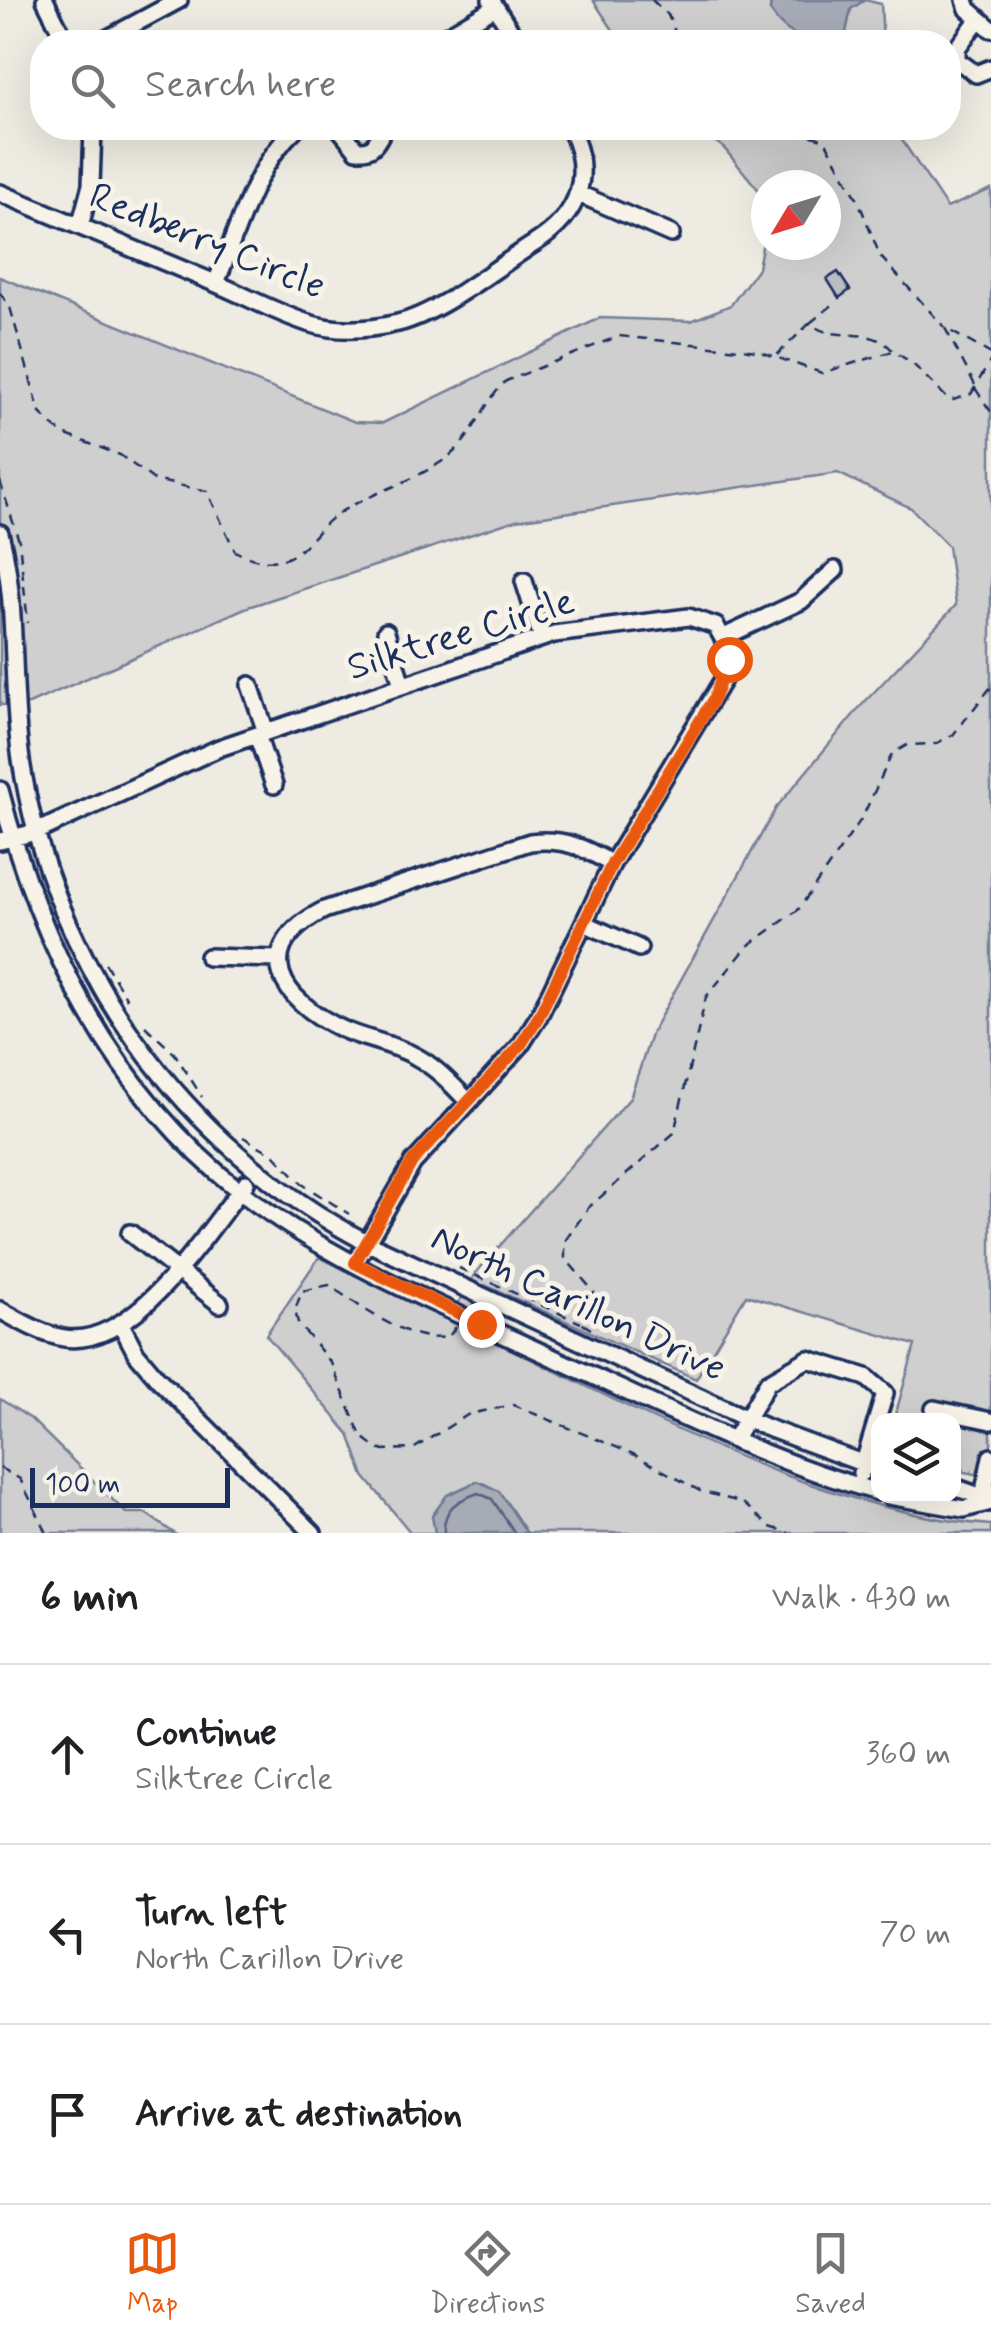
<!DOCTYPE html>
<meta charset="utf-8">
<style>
:root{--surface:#fff;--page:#f2f2f2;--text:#202124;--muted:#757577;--line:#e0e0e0;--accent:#ea580c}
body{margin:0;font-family:Mynerve,sans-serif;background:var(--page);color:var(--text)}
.controls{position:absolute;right:30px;bottom:30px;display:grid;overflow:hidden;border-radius:20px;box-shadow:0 10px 40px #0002}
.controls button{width:90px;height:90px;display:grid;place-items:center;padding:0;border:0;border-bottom:2px solid var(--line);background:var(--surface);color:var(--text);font:50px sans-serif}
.compass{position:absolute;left:751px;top:170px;width:90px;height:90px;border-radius:50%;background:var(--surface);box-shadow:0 10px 40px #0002;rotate:232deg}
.scale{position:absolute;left:30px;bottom:25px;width:200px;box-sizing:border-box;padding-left:10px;border:5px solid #1b2f5e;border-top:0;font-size:28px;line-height:35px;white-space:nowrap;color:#1b2f5e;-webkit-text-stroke:8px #f7f3e8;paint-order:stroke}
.stop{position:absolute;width:30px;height:30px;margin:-22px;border:8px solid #ea580c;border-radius:50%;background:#fff}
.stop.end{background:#ea580c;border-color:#fff;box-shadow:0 2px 10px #0008}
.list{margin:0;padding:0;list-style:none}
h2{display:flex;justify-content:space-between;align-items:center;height:130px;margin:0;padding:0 40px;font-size:42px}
h2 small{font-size:32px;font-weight:400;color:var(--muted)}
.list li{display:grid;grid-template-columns:65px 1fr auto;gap:30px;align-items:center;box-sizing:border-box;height:180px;padding:0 40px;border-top:2px solid var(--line)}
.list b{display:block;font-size:38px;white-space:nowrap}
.list p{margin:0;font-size:32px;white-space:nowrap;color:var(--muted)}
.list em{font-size:32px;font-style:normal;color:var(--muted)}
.icon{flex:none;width:55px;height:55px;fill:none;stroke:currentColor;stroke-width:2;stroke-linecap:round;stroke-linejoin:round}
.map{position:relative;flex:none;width:991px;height:1533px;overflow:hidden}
.search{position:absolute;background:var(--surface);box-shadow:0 10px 40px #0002;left:30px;right:30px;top:30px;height:110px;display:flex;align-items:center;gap:25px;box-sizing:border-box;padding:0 35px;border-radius:40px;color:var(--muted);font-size:38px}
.sheet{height:670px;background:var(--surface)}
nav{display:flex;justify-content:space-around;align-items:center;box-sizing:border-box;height:140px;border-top:2px solid var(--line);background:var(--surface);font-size:28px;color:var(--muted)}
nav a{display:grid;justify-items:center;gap:5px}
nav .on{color:var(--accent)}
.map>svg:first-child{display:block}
</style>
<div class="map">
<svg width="991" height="1533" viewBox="0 0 991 1533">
<rect width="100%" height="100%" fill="#eeebe2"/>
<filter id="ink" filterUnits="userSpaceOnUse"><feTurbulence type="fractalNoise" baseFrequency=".01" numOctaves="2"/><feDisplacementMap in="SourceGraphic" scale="20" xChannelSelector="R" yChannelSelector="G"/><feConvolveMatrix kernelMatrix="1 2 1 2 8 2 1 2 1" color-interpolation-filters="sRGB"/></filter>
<g filter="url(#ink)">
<!-- green -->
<path fill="#cfcfcf" stroke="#757f96" stroke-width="2.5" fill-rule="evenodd" d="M 593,0 L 865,0 L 881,4 L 883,42 L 621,42 Z
M 681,128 L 894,128 L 947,208 L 991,189 L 991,1477 L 954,1470 L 954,1420 L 894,1420 L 915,1345 L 746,1295 L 696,1379 L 485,1285 L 462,1326 C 621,1400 816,1513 991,1525 L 991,1533 L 411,1533 L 364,1476 L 349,1434 L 266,1335 L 319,1257 L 449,1319 L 475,1274 L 630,1098 L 652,1032 L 776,808 L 860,707 L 956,605 L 948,546 L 911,508 L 838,473 L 516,520 L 245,608 L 29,704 L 0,705 L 0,277 L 355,422 L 383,423 L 600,318 L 691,321 L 731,305 L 758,268 L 765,231 L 761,193 L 723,147 L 700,131 ZM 766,185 L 826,185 L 826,245 L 766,245 Z
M 0,1399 L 31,1419 L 126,1513 L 145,1513 L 174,1533 L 0,1533 Z"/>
<!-- water -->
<path fill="#a6abb5" stroke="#6e7992" stroke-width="2.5" d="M 771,0 L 865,0 L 851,9 L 844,42 C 813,43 786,39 770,10 Z
M 478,1481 L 499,1491 L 527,1533 L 435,1533 L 432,1516 L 447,1495 Z"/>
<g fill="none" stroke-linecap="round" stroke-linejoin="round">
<!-- shore -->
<path stroke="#536181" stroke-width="2.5" d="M 444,1533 C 443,1508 456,1501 478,1493 L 492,1499 L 515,1533"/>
</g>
<!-- building -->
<path fill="#babdc2" stroke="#1b2f5e" stroke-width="2.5" d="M 838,272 L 850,290 L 839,298 L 827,279 Z"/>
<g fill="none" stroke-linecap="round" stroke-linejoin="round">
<!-- minor casing -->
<g stroke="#1b2f5e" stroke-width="22">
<path id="minor" d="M 45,0 L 66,42
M 491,0 L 518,42
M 965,0 L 968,9 L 991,29
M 978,20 L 957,48 L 957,60 L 976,74 L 991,68
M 101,42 L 179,0
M 436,42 L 495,7
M 339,128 L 357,150 C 371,151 375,146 381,134 L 377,128
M 0,193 C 70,222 140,251 210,281 C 242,294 274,312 308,323 C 336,332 369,330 398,323 C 440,313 497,267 535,243 C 580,215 593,174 570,128
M 579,194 L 671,234
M 80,226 L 91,185 L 93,128
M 216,283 C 238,230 253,168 296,128
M 0,533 C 19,607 10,684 21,760 C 52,965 183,1146 366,1242 L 765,1427 L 878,1469
M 524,581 L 542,638
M 386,632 L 402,685
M 724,637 L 801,601 L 835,570
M 250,685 L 266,732
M 257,735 L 274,785
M 0,790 C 39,944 113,1092 241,1192 C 335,1265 450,1309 556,1359 C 662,1407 766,1461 878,1492
M 0,841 L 36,832 L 219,748 L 554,634 L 689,617 L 716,626 L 727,646 L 727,673 L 612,864 L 539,1016 L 520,1046 L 413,1163 L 355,1263
M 584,923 L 639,948
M 208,957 L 277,959
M 468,1101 C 451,1084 436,1067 415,1056 C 392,1043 366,1040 342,1029 C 280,1000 248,949 324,910 L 530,842 C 563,838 584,847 612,864
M 130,1233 L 220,1304
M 0,1310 C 20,1321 41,1334 64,1338 C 135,1349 206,1232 246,1183
M 122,1326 L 136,1353 L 158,1379 L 313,1533
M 934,1409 L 991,1421
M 734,1440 L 768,1382 L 808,1359 L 866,1377 L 885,1393 L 861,1473
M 991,1457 L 985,1486 L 991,1496
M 954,1487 L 991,1500
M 889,1496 L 964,1509 L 991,1502"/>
</g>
<!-- path -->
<path stroke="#1b2f5e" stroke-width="2.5" stroke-dasharray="10 8" stroke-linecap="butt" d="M 652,0 L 668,15 L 679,42
M 758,128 L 797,131 L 825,140 L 858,200 L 880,256 L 945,328
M 0,293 L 10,307 L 40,413 L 61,433 L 120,455 L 154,480 L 207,491 L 235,551 C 252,560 268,564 287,558 C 306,550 317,529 333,517 C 370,491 425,480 456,450 C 476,430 485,401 506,381 L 619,336 L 758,351 L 822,373 L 893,351 L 912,363 L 950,401 L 971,394 L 991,360
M 810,323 L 835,303
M 777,355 L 810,323 C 833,344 870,324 892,350
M 975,385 L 945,328 L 991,354
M 975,388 L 991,412
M 0,481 L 19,541 L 28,623
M 105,963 L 127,999
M 145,1026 L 175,1054 L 202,1097
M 243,1137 L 275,1155 L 302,1184 L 349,1214
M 459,1268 L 581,1323
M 456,1327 L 449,1336 C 414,1347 356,1304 329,1285 L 302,1291 L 295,1310 L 298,1323 L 331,1363 L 361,1436 L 380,1450 L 413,1449 L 469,1414 L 513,1405 L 633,1454 L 700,1491 L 743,1503 L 770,1527 L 789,1533
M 591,1329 L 581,1323 L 592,1305 L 594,1292 L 565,1258 L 565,1241 L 588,1208 L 674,1133 L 706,997 L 748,946 L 798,910 L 862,818 L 892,754 L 907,745 L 935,744 L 953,735 L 991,687
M 954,1467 L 972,1471
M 0,1468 L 20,1479 L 47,1533"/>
<!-- minor -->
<use href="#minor" stroke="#f7f3e8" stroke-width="15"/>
</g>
</g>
<g fill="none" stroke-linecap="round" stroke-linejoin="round" filter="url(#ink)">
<!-- route -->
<path stroke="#ea580c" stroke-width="12" d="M 481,1324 L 355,1263 L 412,1162 L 520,1046 L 539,1016 L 612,864 L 714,698 L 729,659"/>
</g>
<g text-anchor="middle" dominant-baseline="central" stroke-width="10" stroke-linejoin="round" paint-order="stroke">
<!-- street labels -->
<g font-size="38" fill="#1b2f5e" stroke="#f7f3e8">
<text transform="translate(207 242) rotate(22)">Redberry Circle</text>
<text transform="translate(461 635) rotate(-17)">Silktree Circle</text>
<text transform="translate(578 1304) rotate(25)">North Carillon Drive</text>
</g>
</g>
</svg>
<div class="controls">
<button><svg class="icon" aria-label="layers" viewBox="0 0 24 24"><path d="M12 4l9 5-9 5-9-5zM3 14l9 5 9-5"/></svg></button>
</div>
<svg class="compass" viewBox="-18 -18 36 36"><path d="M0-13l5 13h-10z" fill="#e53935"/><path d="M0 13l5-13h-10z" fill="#757577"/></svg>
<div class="scale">100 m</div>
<div class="stop" style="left:729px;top:659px"></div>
<div class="stop end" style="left:481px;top:1324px"></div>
<div class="search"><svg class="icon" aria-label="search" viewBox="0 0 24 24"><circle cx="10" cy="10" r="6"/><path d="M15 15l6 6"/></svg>Search here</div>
</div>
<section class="sheet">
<h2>6 min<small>Walk · 430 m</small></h2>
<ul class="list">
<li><svg class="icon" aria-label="ahead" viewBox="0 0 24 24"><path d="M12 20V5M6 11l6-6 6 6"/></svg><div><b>Continue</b><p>Silktree Circle</p></div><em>360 m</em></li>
<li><svg class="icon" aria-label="left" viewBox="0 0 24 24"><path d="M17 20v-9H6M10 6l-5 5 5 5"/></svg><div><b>Turn left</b><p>North Carillon Drive</p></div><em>70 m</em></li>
<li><svg class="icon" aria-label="arrive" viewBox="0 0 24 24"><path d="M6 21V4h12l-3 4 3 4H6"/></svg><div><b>Arrive at destination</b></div></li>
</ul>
</section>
<nav>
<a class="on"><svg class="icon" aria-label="map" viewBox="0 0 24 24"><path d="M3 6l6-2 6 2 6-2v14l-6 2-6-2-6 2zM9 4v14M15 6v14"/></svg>Map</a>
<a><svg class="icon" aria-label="directions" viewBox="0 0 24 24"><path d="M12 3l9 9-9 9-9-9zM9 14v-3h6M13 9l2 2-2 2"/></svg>Directions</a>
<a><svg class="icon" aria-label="saved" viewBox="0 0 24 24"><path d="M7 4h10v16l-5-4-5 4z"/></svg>Saved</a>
</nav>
